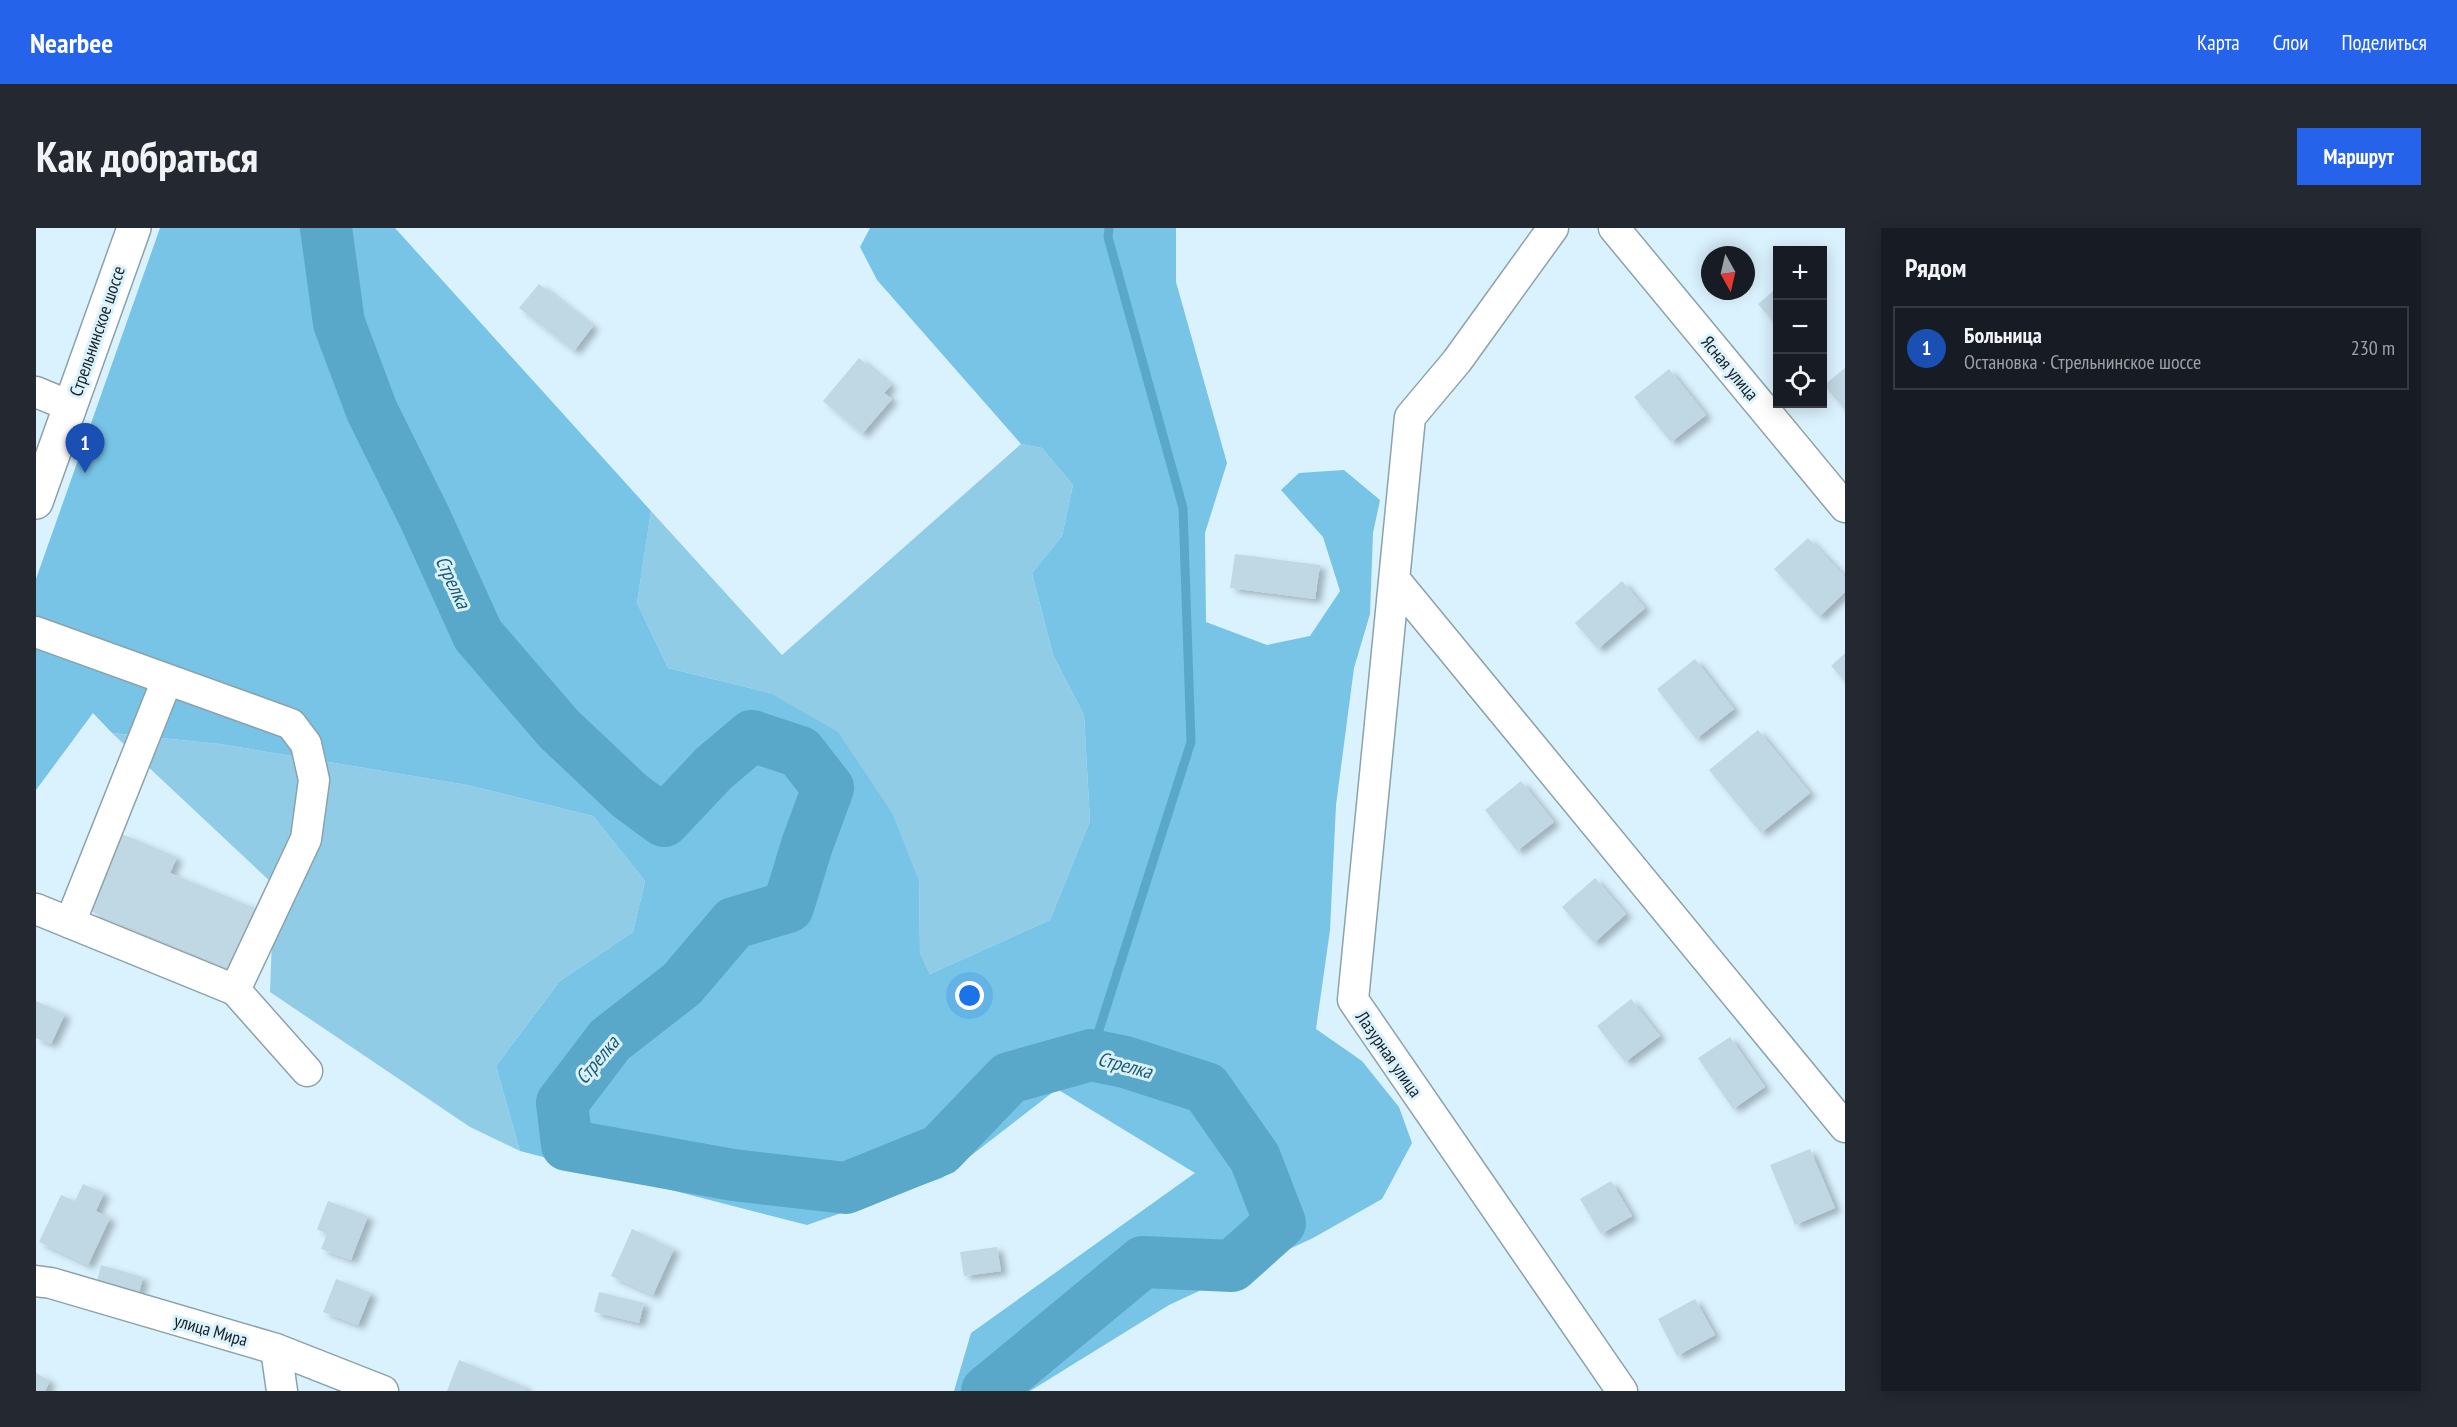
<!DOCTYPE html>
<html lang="ru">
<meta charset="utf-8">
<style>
:root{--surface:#171b24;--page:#242831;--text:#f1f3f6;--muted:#9ea1a6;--line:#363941;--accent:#2563eb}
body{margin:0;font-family:"PT Sans Narrow",sans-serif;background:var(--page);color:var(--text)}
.controls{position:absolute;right:18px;top:18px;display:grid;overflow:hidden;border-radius:0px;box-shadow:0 3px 15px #0003}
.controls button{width:54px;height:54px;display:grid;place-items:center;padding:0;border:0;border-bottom:2px solid var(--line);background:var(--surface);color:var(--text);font:30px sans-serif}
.compass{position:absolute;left:1665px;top:18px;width:54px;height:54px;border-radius:50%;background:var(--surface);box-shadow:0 3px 15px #0003;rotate:172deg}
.you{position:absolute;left:934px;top:768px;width:21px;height:21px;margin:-15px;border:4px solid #fff;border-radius:50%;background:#1a73e8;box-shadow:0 0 0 9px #1a73e833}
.badge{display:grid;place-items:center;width:39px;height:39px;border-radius:50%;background:var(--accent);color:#fff;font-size:20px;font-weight:700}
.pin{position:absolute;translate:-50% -50px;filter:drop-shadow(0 2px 3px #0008)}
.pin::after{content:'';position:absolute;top:32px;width:21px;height:18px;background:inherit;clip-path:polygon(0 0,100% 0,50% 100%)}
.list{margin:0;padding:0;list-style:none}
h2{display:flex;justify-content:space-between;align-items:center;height:78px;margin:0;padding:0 24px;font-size:26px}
h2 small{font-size:20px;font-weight:400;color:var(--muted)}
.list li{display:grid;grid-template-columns:39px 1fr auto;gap:18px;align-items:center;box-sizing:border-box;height:84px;margin:0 12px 12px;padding:0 12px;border:2px solid var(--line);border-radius:0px}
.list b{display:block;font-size:22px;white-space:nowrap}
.list p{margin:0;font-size:20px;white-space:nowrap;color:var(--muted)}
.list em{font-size:20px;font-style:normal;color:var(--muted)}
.icon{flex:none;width:33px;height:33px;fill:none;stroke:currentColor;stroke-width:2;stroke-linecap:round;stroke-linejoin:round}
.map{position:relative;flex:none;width:1809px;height:1163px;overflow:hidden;border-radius:0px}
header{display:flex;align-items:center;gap:36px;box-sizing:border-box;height:84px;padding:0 30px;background:var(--accent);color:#fff}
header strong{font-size:28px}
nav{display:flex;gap:33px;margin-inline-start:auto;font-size:21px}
.intro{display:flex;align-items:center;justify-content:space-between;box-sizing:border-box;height:144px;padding:0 36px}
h1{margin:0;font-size:42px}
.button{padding:15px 27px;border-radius:0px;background:var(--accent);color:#fff;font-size:21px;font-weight:700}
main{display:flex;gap:36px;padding:0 36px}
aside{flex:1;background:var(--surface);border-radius:0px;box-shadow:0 3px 15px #0003}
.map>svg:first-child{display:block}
</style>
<header>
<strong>Nearbee</strong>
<nav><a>Карта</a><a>Слои</a><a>Поделиться</a></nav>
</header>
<div class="intro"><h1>Как добраться</h1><a class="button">Маршрут</a></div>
<main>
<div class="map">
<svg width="1809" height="1163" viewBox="0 0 1809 1163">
<defs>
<filter id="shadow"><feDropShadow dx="6" dy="4" stdDeviation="3" flood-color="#0004"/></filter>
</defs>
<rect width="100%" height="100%" fill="#daf2fe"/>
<!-- green -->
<path fill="#91cce7" d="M 985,216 L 1006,220 L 1037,257 L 1026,308 L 996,345 L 1017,427 L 1048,487 L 1054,593 L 1014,692 L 894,746 L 884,725 L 883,653 L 734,465 L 632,440 L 601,375 L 615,283 L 746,427 Z
M 76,505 L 184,516 L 431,557 L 557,588 L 609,653 L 597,704 L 524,753 L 460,838 L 484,923 L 434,899 L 234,764 L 238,657 Z"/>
<!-- forest -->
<path fill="#77c4e6" d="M 124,0 L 359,0 L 615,283 L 601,375 L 632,440 L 734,465 L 802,504 L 856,585 L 883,653 L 884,725 L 894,746 L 1014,692 L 1054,593 L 1048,487 L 1017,427 L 996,345 L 1026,308 L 1037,257 L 1006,220 L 985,216 L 841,52 L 824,19 L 834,0 L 1140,0 L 1140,54 L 1191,235 L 1169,305 L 1170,394 L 1231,417 L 1274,408 L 1304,363 L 1287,309 L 1245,262 L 1263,245 L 1308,242 L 1344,272 L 1337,305 L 1334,386 L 1318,440 L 1300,577 L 1294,702 L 1280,801 L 1326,833 L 1363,879 L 1376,915 L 1346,971 L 1277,1010 L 1133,1077 L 994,1163 L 918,1163 L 935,1105 L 1159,945 L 1021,861 L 906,950 L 771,997 L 484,923 L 460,838 L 524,753 L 597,704 L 609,653 L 557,588 L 431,557 L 184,516 L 76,505 L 57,485 L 0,562 L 0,351 Z"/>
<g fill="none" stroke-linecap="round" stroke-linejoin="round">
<!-- stream -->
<path stroke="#5aa8c9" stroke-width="9" d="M 1055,827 L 1155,514 L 1147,280 L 1072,9 L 1073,0"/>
<!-- river -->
<path stroke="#5aa8c9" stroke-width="52" d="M 290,0 L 303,95 L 336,183 L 389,290 L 442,407 L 523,501 L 594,568 L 628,593 L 678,540 L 716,508 L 764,524 L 792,560 L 771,617 L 752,679 L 698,695 L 646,756 L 574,812 L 526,875 L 531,917 L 697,947 L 810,960 L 904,922 L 973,850 L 1055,827 L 1089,834 L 1170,860 L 1219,930 L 1244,995 L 1196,1038 L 1107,1034 L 951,1163"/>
</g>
<!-- building -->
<path fill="#c0d8e3" filter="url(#shadow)" d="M 503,56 L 557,98 L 538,123 L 483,80 Z
M 1742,59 L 1742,99 L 1722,76 Z
M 823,130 L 855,157 L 848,165 L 856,171 L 826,206 L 787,173 Z
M 1809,140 L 1809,182 L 1788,157 Z
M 1633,141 L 1670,187 L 1635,214 L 1598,169 Z
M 1772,310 L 1809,349 L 1809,364 L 1783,389 L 1738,341 Z
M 1199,326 L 1284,337 L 1279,371 L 1194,360 Z
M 1586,353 L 1609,380 L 1562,421 L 1539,395 Z
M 1809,425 L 1809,453 L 1795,438 Z
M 1659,431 L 1698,481 L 1660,511 L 1621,461 Z
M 1722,502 L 1774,565 L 1725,605 L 1673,542 Z
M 1485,553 L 1518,594 L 1481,623 L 1449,582 Z
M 86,606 L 141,629 L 134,645 L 219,680 L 193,740 L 54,683 Z
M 1559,650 L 1590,686 L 1558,715 L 1526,679 Z
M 1595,771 L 1624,808 L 1589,834 L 1561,798 Z
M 0,773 L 29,786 L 15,816 L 0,810 Z
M 1694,809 L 1729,859 L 1697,881 L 1662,830 Z
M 1774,921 L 1799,980 L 1759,997 L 1734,937 Z
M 1575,953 L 1596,988 L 1565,1006 L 1544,971 Z
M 47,956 L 68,965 L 60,983 L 74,990 L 52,1037 L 3,1014 L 25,967 L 39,973 Z
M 292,973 L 332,988 L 315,1032 L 285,1021 L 291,1006 L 281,1001 Z
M 596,1001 L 638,1021 L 617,1067 L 575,1048 Z
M 961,1019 L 965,1043 L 928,1048 L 924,1024 Z
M 65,1037 L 107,1049 L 103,1065 L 61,1053 Z
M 300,1051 L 335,1065 L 322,1097 L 287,1084 Z
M 563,1064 L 608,1075 L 603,1095 L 558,1084 Z
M 1659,1071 L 1679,1107 L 1641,1128 L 1622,1091 Z
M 423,1132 L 490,1159 L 489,1163 L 411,1163 Z
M 0,1145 L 14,1153 L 9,1163 L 0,1163 Z"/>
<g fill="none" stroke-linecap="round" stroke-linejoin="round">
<!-- minor casing -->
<g stroke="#8ba2ac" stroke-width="33">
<path id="minor" d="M 1517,0 L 1421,133 L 1374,189 L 1317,772 L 1586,1163
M 1578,0 L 1809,279
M 0,164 L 34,178
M 1359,352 L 1809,899
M 0,404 L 255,496 L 270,516 L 278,552 L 270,611 L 199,762
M 0,681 L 199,762 L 271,843
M 34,695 L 131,452
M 0,1053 L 15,1055 L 240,1121 L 347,1163
M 240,1121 L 246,1163"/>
</g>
<!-- major casing -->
<g stroke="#8ba2ac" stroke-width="36">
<path id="major" d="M 0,274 L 98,0"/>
</g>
<!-- minor -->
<use href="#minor" stroke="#fff" stroke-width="30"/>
<!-- major -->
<use href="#major" stroke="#fff" stroke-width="33"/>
</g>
<g text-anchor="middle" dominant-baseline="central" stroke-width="6" stroke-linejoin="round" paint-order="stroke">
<!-- street labels -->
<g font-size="18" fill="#172024" stroke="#daf2fe">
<text transform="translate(61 103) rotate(-71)">Стрельнинское шоссе</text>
<text transform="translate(1694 140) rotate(50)">Ясная улица</text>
<text transform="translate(1353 826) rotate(55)">Лазурная улица</text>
<text transform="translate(175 1102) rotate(16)">улица Мира</text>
</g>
<!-- water labels -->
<g font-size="20" font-style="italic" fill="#1d5a72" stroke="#daf2fe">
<text transform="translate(417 354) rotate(65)">Стрелка</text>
<text transform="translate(561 832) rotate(-50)">Стрелка</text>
<text transform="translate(1089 837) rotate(15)">Стрелка</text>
</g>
</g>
</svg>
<div class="controls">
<button>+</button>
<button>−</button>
<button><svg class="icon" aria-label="locate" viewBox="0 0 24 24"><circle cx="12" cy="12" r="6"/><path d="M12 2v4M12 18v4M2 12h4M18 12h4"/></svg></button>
</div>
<svg class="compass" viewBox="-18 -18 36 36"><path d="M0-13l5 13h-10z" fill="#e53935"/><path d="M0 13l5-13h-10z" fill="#9ea1a6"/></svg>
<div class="you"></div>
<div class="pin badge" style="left:49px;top:245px;background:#1a4fb4">1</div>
</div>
<aside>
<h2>Рядом<small></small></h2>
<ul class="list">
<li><span class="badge" style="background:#1a4fb4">1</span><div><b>Больница</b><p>Остановка · Стрельнинское шоссе</p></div><em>230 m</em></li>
</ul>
</aside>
</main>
